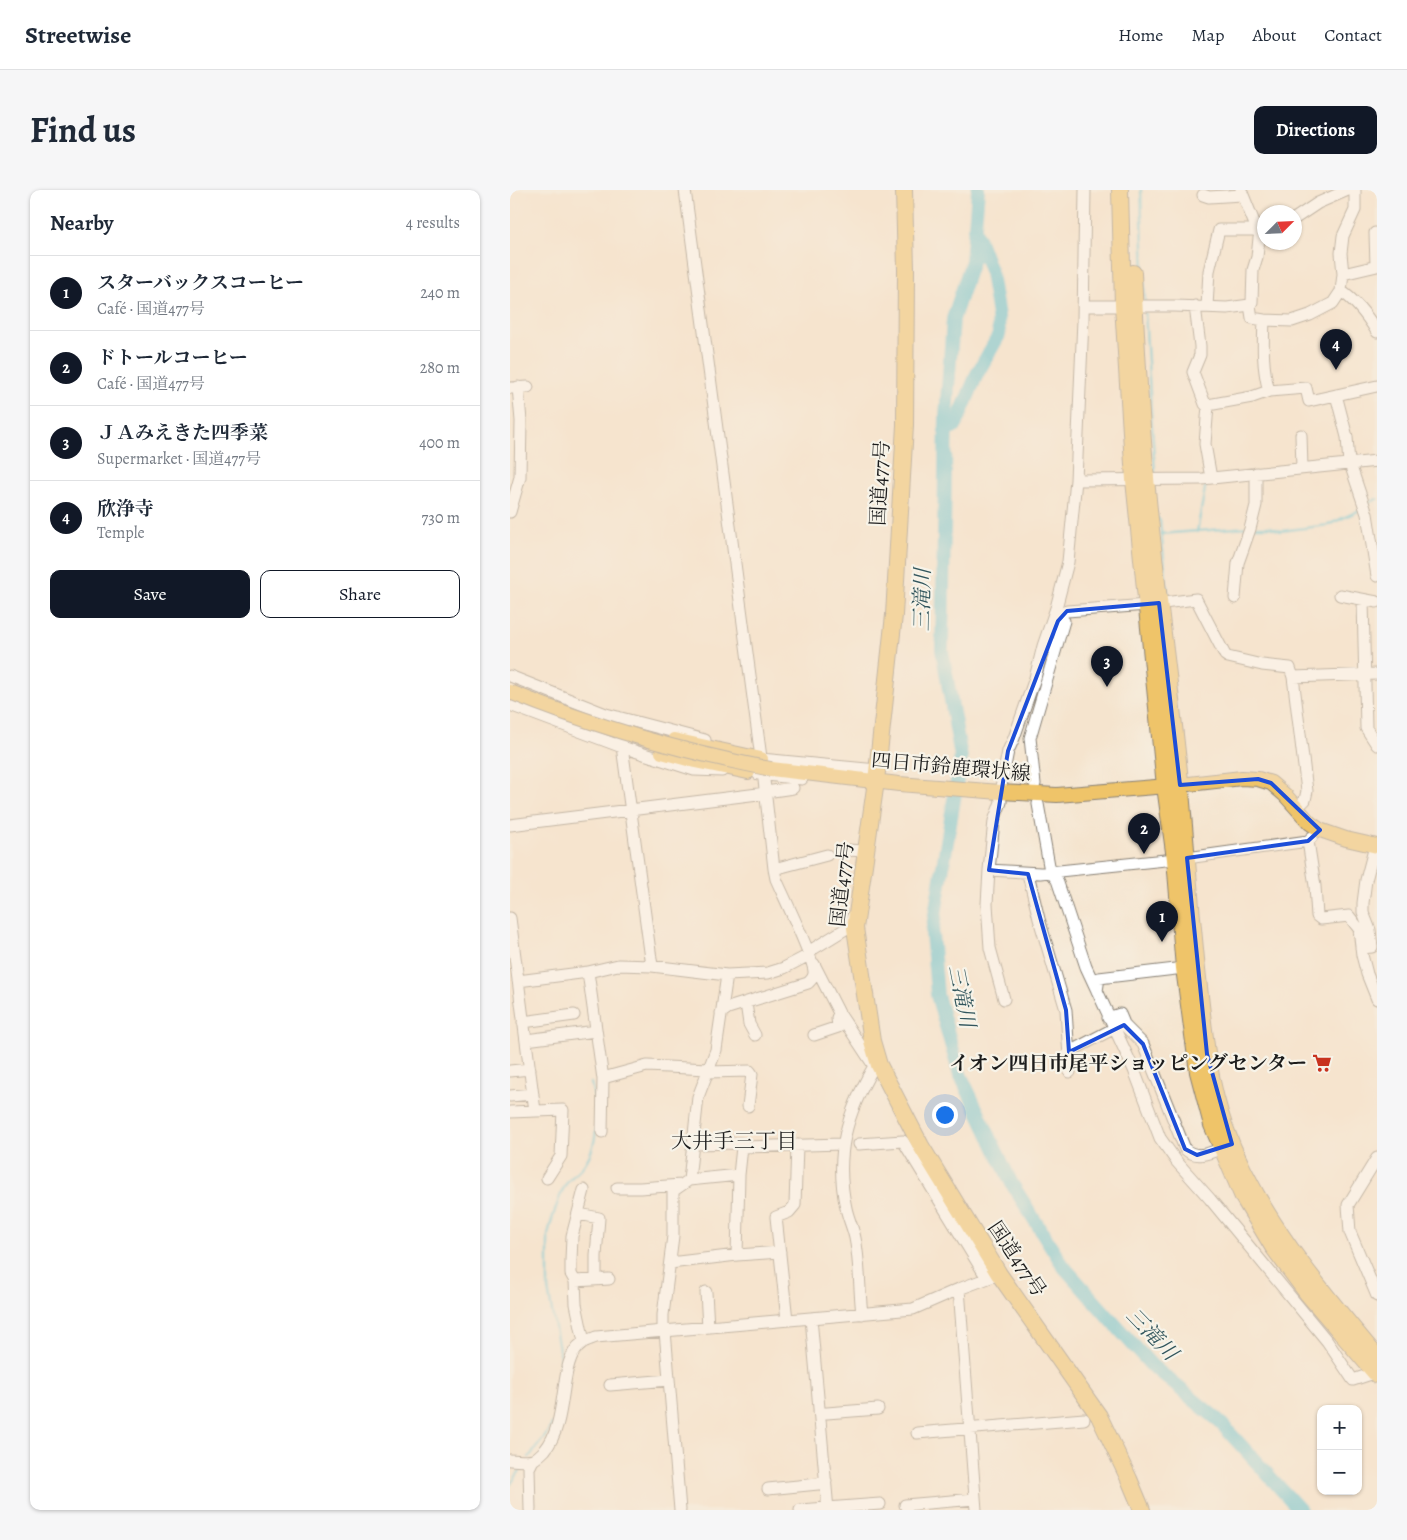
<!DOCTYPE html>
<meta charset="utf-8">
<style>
:root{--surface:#fff;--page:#f6f6f7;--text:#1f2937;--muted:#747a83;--line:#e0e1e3;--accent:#111827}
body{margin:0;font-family:Alegreya,"Noto Serif JP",serif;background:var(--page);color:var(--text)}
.controls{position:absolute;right:15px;bottom:15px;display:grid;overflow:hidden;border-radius:10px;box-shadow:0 1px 4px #0004}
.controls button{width:45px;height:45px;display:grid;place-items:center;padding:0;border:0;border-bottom:1px solid var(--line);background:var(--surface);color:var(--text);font:25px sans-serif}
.compass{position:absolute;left:747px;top:15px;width:45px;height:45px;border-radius:50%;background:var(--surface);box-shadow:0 1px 4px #0004;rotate:66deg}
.you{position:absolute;left:434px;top:924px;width:18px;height:18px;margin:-12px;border:4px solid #fff;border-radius:50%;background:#1a73e8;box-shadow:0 0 0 8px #1a73e833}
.badge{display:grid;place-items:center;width:32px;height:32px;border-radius:50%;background:var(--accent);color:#fff;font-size:16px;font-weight:700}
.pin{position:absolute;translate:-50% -41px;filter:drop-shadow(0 1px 2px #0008)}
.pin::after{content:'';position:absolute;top:26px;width:18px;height:15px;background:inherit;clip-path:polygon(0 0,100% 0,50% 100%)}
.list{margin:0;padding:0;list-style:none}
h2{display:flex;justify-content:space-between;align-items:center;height:65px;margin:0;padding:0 20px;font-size:21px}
h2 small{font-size:16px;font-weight:400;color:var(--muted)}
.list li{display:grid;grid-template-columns:32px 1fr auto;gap:15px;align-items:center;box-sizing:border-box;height:75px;padding:0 20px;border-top:1px solid var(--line)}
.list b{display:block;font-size:19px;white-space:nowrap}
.list p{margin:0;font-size:16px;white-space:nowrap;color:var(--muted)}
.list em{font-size:16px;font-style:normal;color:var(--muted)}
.actions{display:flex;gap:10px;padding:15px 20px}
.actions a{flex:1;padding:11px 0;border:1px solid var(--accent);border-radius:10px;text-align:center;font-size:18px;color:var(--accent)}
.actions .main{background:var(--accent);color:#fff}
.map{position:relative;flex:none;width:867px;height:1320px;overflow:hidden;border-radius:10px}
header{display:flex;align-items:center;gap:30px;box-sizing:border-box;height:70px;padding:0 25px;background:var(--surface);border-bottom:1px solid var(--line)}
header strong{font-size:24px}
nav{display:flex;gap:28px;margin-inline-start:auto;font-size:18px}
.intro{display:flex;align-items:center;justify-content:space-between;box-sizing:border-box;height:120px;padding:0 30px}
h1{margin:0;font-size:35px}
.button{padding:12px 22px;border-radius:10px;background:var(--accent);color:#fff;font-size:18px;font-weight:700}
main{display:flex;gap:30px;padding:0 30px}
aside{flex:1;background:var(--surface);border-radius:10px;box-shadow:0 1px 4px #0004}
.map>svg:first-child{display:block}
</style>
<header>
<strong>Streetwise</strong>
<nav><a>Home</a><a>Map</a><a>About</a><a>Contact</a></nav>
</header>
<div class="intro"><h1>Find us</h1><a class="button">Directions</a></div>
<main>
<aside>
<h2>Nearby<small>4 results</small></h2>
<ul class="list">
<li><span class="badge">1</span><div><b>スターバックスコーヒー</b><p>Café · 国道477号</p></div><em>240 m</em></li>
<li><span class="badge">2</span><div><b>ドトールコーヒー</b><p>Café · 国道477号</p></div><em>280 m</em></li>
<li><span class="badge">3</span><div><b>ＪＡみえきた四季菜</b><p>Supermarket · 国道477号</p></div><em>400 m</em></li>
<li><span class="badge">4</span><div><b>欣浄寺</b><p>Temple</p></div><em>730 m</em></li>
</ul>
<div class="actions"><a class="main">Save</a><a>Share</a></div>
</aside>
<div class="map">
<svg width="867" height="1320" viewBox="0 0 867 1320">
<rect width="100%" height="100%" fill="#f7f3e8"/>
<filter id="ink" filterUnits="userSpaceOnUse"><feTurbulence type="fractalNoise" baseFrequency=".02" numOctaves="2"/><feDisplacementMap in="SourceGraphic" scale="10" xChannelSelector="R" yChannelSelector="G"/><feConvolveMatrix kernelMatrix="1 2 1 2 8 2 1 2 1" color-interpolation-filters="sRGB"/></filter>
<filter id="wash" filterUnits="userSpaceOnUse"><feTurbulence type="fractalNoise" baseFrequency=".0096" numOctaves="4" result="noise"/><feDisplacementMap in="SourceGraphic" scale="20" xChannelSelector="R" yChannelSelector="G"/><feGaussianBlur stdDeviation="1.12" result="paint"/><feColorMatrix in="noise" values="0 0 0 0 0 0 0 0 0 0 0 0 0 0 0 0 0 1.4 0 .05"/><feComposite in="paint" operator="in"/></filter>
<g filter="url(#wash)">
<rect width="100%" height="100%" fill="#f5e4ce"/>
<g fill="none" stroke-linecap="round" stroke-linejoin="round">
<!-- stream -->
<path stroke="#5ac2d6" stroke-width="2.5" d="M 631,0 L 635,112
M 635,123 L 645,284
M 857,313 L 867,309
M 647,327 L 650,331 L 658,407
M 743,337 L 760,337 L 771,341 L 818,335 L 850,320
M 687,342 L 696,293
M 650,344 L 738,337
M 50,1187 L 50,1165 L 38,1099 L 38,1045 C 40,1034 50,1003 56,994 C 60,987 69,982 74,975 C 90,952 88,920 81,893
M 19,1267 L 36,1245 L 42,1234
M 0,1295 L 14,1275"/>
<!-- river -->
<path stroke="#5ac2d6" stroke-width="14" d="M 468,0 L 462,71 L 443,129 L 436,226 L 432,460 L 451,567 L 422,743 L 427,805 L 449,882 L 502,994 L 554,1077 L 641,1175 L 707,1229 L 790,1320
M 435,241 L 446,235 L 467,184 L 489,145 L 488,126 L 481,83 L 466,43"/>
</g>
</g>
<g filter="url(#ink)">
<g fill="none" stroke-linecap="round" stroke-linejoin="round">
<!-- minor casing -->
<g stroke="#888075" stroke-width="13">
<path id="minor" d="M 175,0 L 254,590 L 264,679 L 266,689 C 273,705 305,771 304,783 C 304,788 301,790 298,793 L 218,818 L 211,823
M 731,0 L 750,47
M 845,0 L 845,20 L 833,46 L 831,63 L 833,84 L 831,101 C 846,111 858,127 867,142
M 693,5 L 699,7 L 732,5
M 784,29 L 808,13 L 838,0
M 865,43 L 866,76
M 833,84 L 867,76
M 573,116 L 665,116 L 717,118 L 740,115
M 685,116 L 690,156 L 690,165 L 683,182 L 695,214 L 698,217
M 697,117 L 699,81 L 709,40 L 747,40
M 754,130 L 782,131 L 800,125 L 823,113 L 831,101
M 0,198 L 18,197
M 759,201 L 796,198 L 799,211 L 867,196
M 826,205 L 837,247 L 839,274
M 791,245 L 792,278
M 840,274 L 857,324 L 867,386
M 701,288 L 695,254 L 698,215 L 742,207 L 759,201 C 752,177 753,154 754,130 L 742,128 L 740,115 L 742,112 L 743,80 L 747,67 L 749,48 L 754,46
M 566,290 L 692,289 L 867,271
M 0,322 L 10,287 L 11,231 L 8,197
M 830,405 L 867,412
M 725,408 L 728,373 L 740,339 L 746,315 L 746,283
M 853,410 L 856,538 L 867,555
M 546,438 L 554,422 L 557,421 L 637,415 L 686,409 L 715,465 L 718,467 L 752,475 L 780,478 L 783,487 L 797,601 L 795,610 L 787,618
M 0,486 L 96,524 L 195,550
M 783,487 L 867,484
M 0,515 L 112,557 L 184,580 L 212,581
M 108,527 L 142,776
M 251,569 L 367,580
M 248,584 L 292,589
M 525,594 L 520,548 L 554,431
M 256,602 L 283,598
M 528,614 L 540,681 L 547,690 L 576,777 L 624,880 L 650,948 L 667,972 L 700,1009 L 817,1151 L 843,1190 L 867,1182
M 0,635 L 256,603
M 798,651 L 805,696 L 807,726 L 811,729 L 839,726 L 849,739 L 852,765 L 857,784 L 867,809
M 335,660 L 357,661
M 677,668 L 798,651 L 802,647
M 264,679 L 317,665
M 479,680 L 530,683 L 665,669
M 518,684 L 529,729 L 556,820 L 560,882
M 0,728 L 25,921
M 851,758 L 862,757 L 860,740 L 853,722 L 853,713 L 856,690 L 865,656
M 304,774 L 329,823 L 364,876
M 78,782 L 93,889 L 92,942
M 8,791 L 78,782 L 108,775 L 142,776 L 217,785 L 258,783 L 274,778 L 299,765 L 303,759 L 337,738 L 343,726
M 587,801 L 589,788 L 674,778
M 494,809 L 480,758 L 477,714 L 479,680 L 484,631 L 491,612 L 490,602 L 498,561 L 504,548 L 525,488 L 533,456 L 546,418 L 558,372 L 566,290 L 573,130 L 575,0
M 236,813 L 239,834 L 245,845
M 598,828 L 610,824 L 615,836 L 633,854 L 675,959 C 687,971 704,961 718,956
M 13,832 L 64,825
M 304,845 L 328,837 L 327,828 L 329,823
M 16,850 L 86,841
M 559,862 L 603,839
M 0,881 L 20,879
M 197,882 L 240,881 L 242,884 L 238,916
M 93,888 L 137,876 L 198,879
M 0,906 L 23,904
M 0,922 L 53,920 L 51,966 L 37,988
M 184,954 L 230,953 L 233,954 L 232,957
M 349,954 L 393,951 L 477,1088
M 867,968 L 838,1015 L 840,1042 L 867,1106
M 179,990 L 229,985
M 107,998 L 130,998 L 171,995
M 69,1024 L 89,1028 L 86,1066 L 86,1089
M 227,1065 L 270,1062
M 160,1073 L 227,1065 L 229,985 L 232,957 L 332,954
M 65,1091 L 99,1089
M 449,1099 L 466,1320
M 196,1102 L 198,1137
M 352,1124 C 349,1099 350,1072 345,1048 C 343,1038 338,1028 336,1018 C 324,964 337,923 364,876
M 301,1128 L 318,1320
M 277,1130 L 266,1027 L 279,1022 L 285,1015 L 287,955
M 153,1141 L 153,1125 L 163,1046 L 163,1001 L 179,990 L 188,907 L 206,860 L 217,785
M 155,1141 L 170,1320
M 74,1152 L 66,1114 L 65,1091 L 61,1084 L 61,1071 L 62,1046 L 74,1000
M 100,1195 L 159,1190
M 309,1222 L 317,1223 L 368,1219
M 407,1243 L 574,1229
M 0,1270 C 7,1270 17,1272 23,1270 C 27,1268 32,1263 35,1260 C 60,1230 47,1170 72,1153 C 76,1150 82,1149 86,1147 L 403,1119 L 449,1099 L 489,1084
M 258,1299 L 308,1294 L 316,1291
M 395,1315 L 465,1309
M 20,1320 L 19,1278 L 23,1270
M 290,1320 L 370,1314"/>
</g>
<!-- major casing -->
<g stroke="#888075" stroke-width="16">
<path id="major" d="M 164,550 L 251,569
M 152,562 L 185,571 L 238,582
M 261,579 L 389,594 L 490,602 L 547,605 L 670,595 L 732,588 L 748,589 L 761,593 L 775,605 L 800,633 L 810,640 L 836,649 L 867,656"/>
</g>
<!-- highway casing -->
<g stroke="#888075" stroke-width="18">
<path id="highway" d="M 394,0 L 396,80 L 395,235 L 384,425 L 366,591 L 345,738 L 362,851 L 369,875 L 411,956 L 489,1084 L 589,1226 L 619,1289 L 632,1320
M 610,0 L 613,115 L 624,290 L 655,596 L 665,669 L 674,778 L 688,882 L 702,935 L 733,1007 L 763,1057 L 797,1103 L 867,1185
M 623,83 C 626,151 630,220 636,288 C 645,393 661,497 671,601 C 677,669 682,738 690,806 C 695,849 699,893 714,935 C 746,1024 807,1096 867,1167"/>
</g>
<!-- minor -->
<use href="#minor" stroke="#fff" stroke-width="11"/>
<!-- major -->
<use href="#major" stroke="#efc469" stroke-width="14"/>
<!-- highway -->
<use href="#highway" stroke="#efc469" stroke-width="16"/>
<!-- major-bridge casing -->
<g stroke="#888075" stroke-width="16" stroke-linecap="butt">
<path id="major-bridge" d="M 0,502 C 84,536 172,562 261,579"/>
</g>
<!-- major-bridge -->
<use href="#major-bridge" stroke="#efc469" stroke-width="14"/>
</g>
</g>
<!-- marked area -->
<path d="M0 0H867V1320H0ZM 649,413 L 670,595 L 748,589 L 761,593 L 810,640 L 798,651 L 677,668 L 697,864 L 722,954 L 687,965 L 675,959 L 633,854 L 614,835 L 559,862 L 556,820 L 518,684 L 479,680 L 498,561 L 548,431 L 557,421 Z" fill="#f5e4ce" fill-opacity=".55" fill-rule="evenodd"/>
<path fill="none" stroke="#1d4ed8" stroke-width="4" stroke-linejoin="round" d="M 649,413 L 670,595 L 748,589 L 761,593 L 810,640 L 798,651 L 677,668 L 697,864 L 722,954 L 687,965 L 675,959 L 633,854 L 614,835 L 559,862 L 556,820 L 518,684 L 479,680 L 498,561 L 548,431 L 557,421 Z"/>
<!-- icons -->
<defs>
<g id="supermarket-bare" transform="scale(1.5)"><path d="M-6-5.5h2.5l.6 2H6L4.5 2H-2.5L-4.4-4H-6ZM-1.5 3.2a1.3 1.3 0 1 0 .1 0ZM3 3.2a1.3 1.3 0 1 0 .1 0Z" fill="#c8321e" stroke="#f7f3e8" stroke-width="2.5" paint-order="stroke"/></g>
</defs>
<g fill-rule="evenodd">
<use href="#supermarket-bare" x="812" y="873"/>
</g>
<g text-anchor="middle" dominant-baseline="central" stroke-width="4.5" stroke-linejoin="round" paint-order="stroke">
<!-- street labels -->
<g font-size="20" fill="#1c1c1c" stroke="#f7f3e8">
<text transform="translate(370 293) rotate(-87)">国道477号</text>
<text transform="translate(441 577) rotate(5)">四日市鈴鹿環状線</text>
<text transform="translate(332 694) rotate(-84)">国道477号</text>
<text transform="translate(507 1069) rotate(56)">国道477号</text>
</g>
<!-- poi labels -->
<g font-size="20" font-weight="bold" fill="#1c1c1c" stroke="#f7f3e8" text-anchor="end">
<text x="797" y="873">イオン四日市尾平ショッピングセンター</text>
</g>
<!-- water labels -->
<g font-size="21" font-style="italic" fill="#32565d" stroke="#f7f3e8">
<text transform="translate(412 410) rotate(-89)">三滝川</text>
<text transform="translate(452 806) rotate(79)">三滝川</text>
<text transform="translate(642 1144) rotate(46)">三滝川</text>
</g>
<!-- neighbourhood labels -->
<g font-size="21" fill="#1c1c1c" stroke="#f7f3e8">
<text x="224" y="951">大井手三丁目</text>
</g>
</g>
</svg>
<div class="controls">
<button>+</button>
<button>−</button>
</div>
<svg class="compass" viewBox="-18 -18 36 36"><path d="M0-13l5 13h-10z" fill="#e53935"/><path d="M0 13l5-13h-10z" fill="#747a83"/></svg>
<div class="you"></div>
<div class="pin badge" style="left:652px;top:752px">1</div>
<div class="pin badge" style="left:634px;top:664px">2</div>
<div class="pin badge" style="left:597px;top:497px">3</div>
<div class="pin badge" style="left:826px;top:180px">4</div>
</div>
</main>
